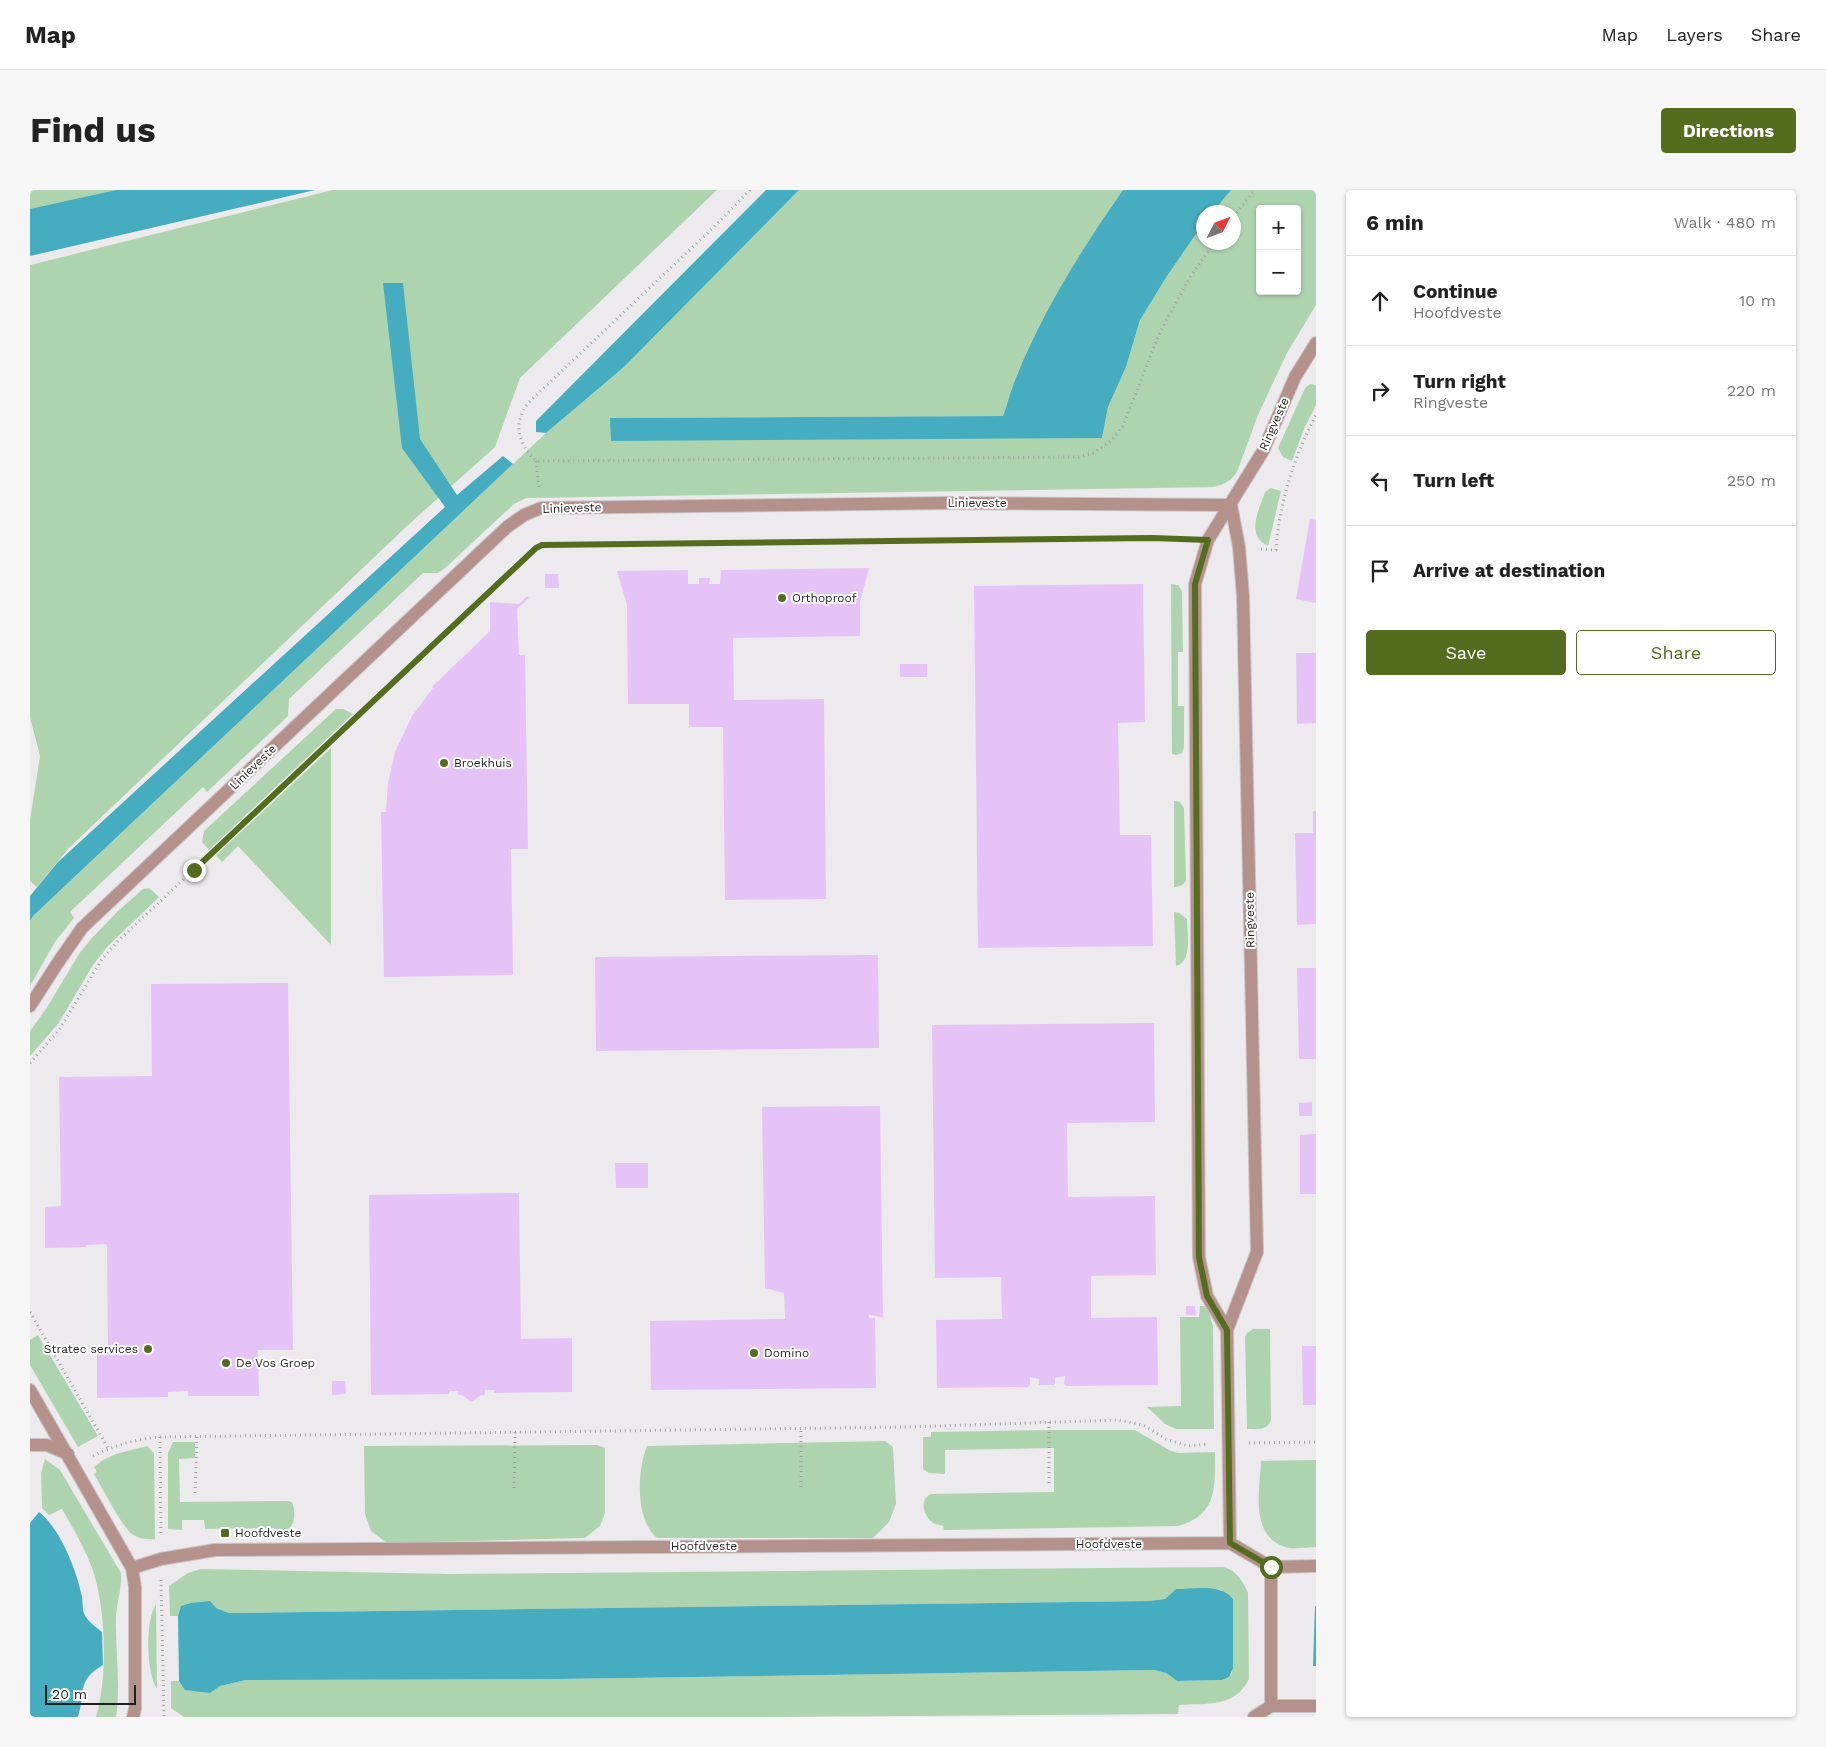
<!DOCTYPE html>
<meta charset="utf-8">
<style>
:root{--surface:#fff;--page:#f6f6f6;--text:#222;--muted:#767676;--line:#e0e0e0;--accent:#546c1d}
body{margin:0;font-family:"Work Sans",sans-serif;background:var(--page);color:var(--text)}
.controls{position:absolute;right:15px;top:15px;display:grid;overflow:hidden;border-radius:5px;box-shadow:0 1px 4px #0004}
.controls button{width:45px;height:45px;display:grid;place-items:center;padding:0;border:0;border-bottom:1px solid var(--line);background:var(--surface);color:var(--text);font:25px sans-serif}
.compass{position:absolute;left:1166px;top:15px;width:45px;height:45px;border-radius:50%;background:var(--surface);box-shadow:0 1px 4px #0004;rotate:48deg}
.scale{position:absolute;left:15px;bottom:12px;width:91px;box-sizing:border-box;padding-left:5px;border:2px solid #201f20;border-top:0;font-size:14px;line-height:18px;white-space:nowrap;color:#201f20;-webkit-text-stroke:4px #fff;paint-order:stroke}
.stop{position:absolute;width:15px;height:15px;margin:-11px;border:4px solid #546c1d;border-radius:50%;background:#fff}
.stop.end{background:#546c1d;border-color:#fff;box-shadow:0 1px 5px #0008}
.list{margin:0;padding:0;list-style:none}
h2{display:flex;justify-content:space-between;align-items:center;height:65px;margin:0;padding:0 20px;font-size:21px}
h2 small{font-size:16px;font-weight:400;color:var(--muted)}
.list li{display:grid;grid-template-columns:32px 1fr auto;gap:15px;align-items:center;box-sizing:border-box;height:90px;padding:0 20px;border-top:1px solid var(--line)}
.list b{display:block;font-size:19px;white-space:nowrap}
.list p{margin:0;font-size:16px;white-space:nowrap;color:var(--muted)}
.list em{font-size:16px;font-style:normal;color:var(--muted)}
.actions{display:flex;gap:10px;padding:15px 20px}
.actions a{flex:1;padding:11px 0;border:1px solid var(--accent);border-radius:5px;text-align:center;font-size:18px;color:var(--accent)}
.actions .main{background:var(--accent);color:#fff}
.icon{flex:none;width:28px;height:28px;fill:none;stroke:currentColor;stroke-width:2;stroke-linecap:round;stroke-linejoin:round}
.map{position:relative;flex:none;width:1286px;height:1527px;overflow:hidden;border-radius:5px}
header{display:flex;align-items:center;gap:30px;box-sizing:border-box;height:70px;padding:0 25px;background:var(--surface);border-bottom:1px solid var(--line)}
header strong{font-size:24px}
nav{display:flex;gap:28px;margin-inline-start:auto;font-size:18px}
.intro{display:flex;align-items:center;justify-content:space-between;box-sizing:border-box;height:120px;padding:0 30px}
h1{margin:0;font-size:35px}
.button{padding:12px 22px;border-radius:5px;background:var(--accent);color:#fff;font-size:18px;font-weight:700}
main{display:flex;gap:30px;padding:0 30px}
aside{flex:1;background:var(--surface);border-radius:5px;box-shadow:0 1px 4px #0004}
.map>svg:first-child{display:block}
</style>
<header>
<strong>Map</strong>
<nav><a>Map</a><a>Layers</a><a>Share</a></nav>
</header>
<div class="intro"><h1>Find us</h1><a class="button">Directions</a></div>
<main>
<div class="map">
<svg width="1286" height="1527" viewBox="0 0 1286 1527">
<rect width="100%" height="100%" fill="#eceaed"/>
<!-- green -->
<path fill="#aed4af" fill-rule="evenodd" d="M 0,0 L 140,0 L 0,35 Z
M 303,0 L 687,0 L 490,188 L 465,257 L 377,336 L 39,658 L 7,697 L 0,691 L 0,630 L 10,566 L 0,527 L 0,75 Z
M 769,0 L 1093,0 C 1044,70 1001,144 973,226 L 581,228 L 1072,248 L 1078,217 L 1096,177 L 1110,130 L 1137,86 L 1173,34 L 1174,52 L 1204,52 L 1204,22 L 1183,22 L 1201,0 L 1286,0 L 1286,115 L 1257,163 L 1228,225 L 1207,282 C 1201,291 1195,294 1184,297 L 496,308 L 484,314 L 414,379 L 408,383 L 393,383 L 259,509 L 258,526 L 177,602 L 173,597 L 40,722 L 44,728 L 25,752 L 0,796 L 0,731 L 3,726 L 483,274 L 516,243 L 594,177 ZM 1230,19 L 1267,19 L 1267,101 L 1230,101 Z
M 1280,194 L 1286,195 L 1286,215 L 1274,239 L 1262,271 L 1253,267 L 1248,258 L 1275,198 Z
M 1241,298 L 1251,301 L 1238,356 C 1215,345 1229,320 1235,302 Z
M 1141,394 L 1148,395 L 1152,401 L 1153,462 L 1148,462 L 1148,516 L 1154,516 L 1154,557 L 1152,563 L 1146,565 L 1142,564 Z
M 306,519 L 313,519 L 323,524 L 179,660 L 172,652 L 174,641 Z
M 301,558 L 301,755 L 208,656 L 192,672 L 186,665 Z
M 1144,611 L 1150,612 L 1154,618 L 1156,690 C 1154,695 1149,697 1144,697 Z
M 119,698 L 129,707 L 78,756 L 63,775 L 28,834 L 0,866 L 0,841 L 16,819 L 49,764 L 62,748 L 88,721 L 113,699 Z
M 1144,722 L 1149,723 L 1157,729 C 1157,743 1163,772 1146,776 Z
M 1170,1116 L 1177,1116 L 1183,1136 L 1184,1239 L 1146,1239 L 1135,1234 L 1117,1217 L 1151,1216 L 1150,1127 L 1169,1127 Z
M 1223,1139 L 1240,1139 L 1241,1230 C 1238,1241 1226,1239 1217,1239 L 1215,1147 L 1217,1143 Z
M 8,1145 L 68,1246 L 48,1257 L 0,1175 L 0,1150 Z
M 1023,1240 L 1105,1240 L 1139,1260 L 1148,1263 L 1185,1262 C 1185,1297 1188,1325 1148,1336 L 914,1340 L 913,1336 C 911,1335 908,1335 905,1334 C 894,1329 888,1309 901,1304 L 1024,1302 L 1024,1258 L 915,1260 L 915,1284 L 899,1283 L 893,1279 L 893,1247 L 901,1247 L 901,1242 Z
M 855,1251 L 863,1257 L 866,1314 L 859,1332 L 843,1348 L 627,1348 C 605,1330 607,1280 617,1256 Z
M 143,1252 L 165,1252 L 165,1268 L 149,1269 L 150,1312 L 258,1311 L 262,1312 C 268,1328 263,1343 245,1344 L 245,1338 L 175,1339 L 174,1330 L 152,1330 L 152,1340 L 138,1339 L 138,1263 Z
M 567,1255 L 575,1258 L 575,1323 L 570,1336 L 555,1348 L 357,1353 L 341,1341 L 335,1324 L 334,1256 Z
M 117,1256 L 124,1263 L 125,1349 C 117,1350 109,1349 102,1344 C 92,1337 72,1297 64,1284 L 67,1282 L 64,1277 L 73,1270 L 86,1264 Z
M 15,1269 L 30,1280 L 91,1383 C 92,1398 87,1411 86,1426 C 85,1459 91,1494 86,1527 L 66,1527 C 78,1487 76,1417 62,1378 C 54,1357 43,1338 32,1319 L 19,1325 L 12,1318 L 11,1283 Z
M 1286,1270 L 1286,1357 C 1277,1357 1264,1360 1255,1357 C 1219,1345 1230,1300 1231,1271 Z
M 1193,1377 C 1207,1380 1213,1392 1218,1403 L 1219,1489 C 1205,1518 1176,1513 1149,1515 L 1148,1524 L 729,1527 L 154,1527 L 141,1518 L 141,1491 L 149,1491 L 151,1494 L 180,1503 L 189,1496 L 216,1490 L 529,1489 L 1124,1480 L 1136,1483 L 1147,1491 L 1192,1490 L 1202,1483 L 1192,1400 L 1187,1399 L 1146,1399 L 1135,1409 L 1120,1411 L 199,1423 L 186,1418 L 151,1416 L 148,1426 L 140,1426 L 139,1396 L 158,1383 L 171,1379 L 418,1384 Z
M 126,1414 L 127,1499 C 116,1482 115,1431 126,1414 Z"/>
<!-- water -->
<path fill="#45adbf" d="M 86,0 L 285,0 L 0,66 L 0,19 Z
M 736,0 L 769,0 L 594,177 L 516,243 L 506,242 L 506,231 Z
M 1093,0 L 1201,0 L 1183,22 L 1174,22 L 1173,34 L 1137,86 L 1110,130 L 1096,177 L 1078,217 L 1072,248 L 581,251 L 580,228 L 973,226 C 977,215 980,204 984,193 C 1011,124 1051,60 1093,0 Z
M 353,93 L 373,93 L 390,249 L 427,305 L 473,266 L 483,274 L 3,726 L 0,731 L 0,706 L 28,672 L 415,317 L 372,258 Z
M 9,1322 C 30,1338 47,1381 52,1407 C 53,1412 52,1418 54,1423 C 57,1431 66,1437 72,1442 L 73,1475 C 46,1491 56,1501 48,1527 L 0,1527 L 0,1333 Z
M 1146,1399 C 1164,1399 1191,1393 1203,1409 L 1203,1478 L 1199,1487 L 1192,1490 L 1147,1491 L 1136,1483 L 1124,1480 L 529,1489 L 216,1490 L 190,1496 L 180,1503 L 155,1500 L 149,1491 L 148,1426 L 151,1416 L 161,1413 L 180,1411 L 186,1418 L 199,1423 L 1120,1411 L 1135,1409 Z
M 1285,1416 L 1286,1416 L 1286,1476 L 1283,1476 Z"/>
<!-- building -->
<path fill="#e5c3f6" d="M 1280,329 L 1286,330 L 1286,413 L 1266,409 Z
M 839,378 L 830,412 L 830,446 L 703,448 L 704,510 L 794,509 L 796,709 L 695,710 L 693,537 L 659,537 L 659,514 L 598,514 L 597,415 L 587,381 L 658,380 L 658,394 L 669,394 L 669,388 L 680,388 L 679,394 L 690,394 L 691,380 Z
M 515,384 L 528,384 L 529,398 L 515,398 Z
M 1113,394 L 1115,532 L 1088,533 L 1090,645 L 1121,645 L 1123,756 L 948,758 L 944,396 Z
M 497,406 L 499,408 L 487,419 L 489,465 L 495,465 L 498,659 L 481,659 L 483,785 L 354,787 L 351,622 L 356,622 L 358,593 L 365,562 L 382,526 L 403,498 L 402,497 L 460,441 L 460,412 L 489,414 Z
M 1266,463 L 1286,463 L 1286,533 L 1267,534 Z
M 870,474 L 897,474 L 897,487 L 870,487 Z
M 1283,621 L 1286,621 L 1286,734 L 1267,735 L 1265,643 L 1283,643 Z
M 848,765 L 849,858 L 566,861 L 565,767 Z
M 1267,778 L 1286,778 L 1286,869 L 1269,869 Z
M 258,793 L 263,1160 L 228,1160 L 229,1206 L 158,1206 L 158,1201 L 138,1202 L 138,1207 L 67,1208 L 67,1160 L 78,1160 L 77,1057 L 76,1054 L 56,1055 L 56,1057 L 15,1058 L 15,1017 L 31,1016 L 29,887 L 122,886 L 121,794 Z
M 1124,833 L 1125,932 L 1037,933 L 1038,1007 L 1125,1006 L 1126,1085 L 1061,1086 L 1061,1128 L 1127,1127 L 1128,1195 L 1037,1196 L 1034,1194 L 1035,1186 L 1025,1188 L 1025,1195 L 1009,1195 L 1009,1189 L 1000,1187 L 1000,1195 L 998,1197 L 907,1198 L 906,1130 L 972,1129 L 971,1087 L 905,1088 L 902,835 Z
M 1282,912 L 1282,926 L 1269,926 L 1269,913 Z
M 850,916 L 853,1128 L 839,1124 L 839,1128 L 845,1128 L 846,1198 L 621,1200 L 620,1131 L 755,1129 L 754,1103 L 735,1098 L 732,917 Z
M 1283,944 L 1286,944 L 1286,1004 L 1270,1004 L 1270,945 Z
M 585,973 L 618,973 L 618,998 L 586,998 Z
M 489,1003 L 491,1149 L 542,1148 L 542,1202 L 464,1203 L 464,1200 L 455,1200 L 455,1205 L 451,1205 L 441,1212 L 432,1205 L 428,1205 L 428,1201 L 419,1201 L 419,1204 L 341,1205 L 339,1005 Z
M 1156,1116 L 1165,1116 L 1166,1125 L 1156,1125 Z
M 1272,1156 L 1286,1156 L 1286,1215 L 1273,1215 Z
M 302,1191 L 315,1191 L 316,1204 L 302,1205 Z"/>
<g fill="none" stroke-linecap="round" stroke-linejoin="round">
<!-- minor casing -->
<g stroke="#c7c5c8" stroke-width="14">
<path id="minor" d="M 0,816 L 27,774 L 52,738 L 477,337 L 494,325 L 511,318 L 920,313 L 1201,315
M 1197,1140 L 1177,1106 L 1169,1067 L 1165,394 L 1178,350 L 1233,261 L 1265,187 L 1286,153
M 0,1200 L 102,1378
M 0,1255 L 17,1255 L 38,1264
M 1200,1353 L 1197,1140 L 1227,1062 L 1213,406 L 1209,357 L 1201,315
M 1241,1377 L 1241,1516
M 103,1527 L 105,1519 L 105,1397 L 102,1378 L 131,1369 L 185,1360 L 1200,1353 L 1241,1377 L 1286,1376
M 1224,1527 L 1241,1516 L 1286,1516"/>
</g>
<!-- path -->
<path stroke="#a09fa1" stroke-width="3" stroke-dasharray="1 4" stroke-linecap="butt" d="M 720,0 L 687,34 L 499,212 C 482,233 488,253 506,271 L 1049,267 L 1063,263 L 1081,251 L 1093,236 L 1129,144 L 1160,87 L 1185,52
M 1204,27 L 1224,0
M 506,271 L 509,297
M 1231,359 L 1246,360 C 1249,313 1264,267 1286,225
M 0,873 L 29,840 L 72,769 L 88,751 L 506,358 L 512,355 L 1123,348 L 1156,350
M 0,1122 L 78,1258
M 130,1247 L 131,1346
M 1219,1253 L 1286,1252
M 63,1266 C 85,1255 106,1249 130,1247 L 877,1237 L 1088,1230 L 1113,1235 L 1136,1249 L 1158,1256 L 1178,1254
M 1019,1293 L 1019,1232
M 771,1297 L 771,1238
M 484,1298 L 485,1242
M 165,1303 L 167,1246
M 131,1390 L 134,1527"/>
<!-- minor -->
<use href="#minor" stroke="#b4918a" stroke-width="12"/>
</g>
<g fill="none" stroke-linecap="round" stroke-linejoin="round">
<!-- route -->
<path stroke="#546c1d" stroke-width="6" d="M 164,680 L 506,358 L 512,355 L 1123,348 L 1178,350 L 1165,394 L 1169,1067 L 1177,1106 L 1197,1140 L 1200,1353 L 1241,1377"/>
</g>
<!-- markers -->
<g fill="#546c1d" stroke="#fff" stroke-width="2">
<circle cx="752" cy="408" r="5"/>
<circle cx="414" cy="573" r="5"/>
<circle cx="118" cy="1159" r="5"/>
<circle cx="724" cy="1163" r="5"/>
<circle cx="196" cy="1173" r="5"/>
<rect x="190" y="1338" width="10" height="10" rx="2.5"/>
</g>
<g text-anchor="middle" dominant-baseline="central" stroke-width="4" stroke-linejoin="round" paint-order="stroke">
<!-- street labels -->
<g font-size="12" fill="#201f20" stroke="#fff">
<text transform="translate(1244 234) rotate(-66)">Ringveste</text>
<text x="947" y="313">Linieveste</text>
<text transform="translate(542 318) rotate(-2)">Linieveste</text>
<text transform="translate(223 577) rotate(-44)">Linieveste</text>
<text transform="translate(1220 730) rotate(-91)">Ringveste</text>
<text x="1079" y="1354">Hoofdveste</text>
<text x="674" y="1356">Hoofdveste</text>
</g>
<!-- poi labels -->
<g font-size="12" fill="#201f20" stroke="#fff" text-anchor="start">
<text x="762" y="408">Orthoproof</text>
<text x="424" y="573">Broekhuis</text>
<text x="108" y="1159" text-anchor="end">Stratec services</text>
<text x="734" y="1163">Domino</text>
<text x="206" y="1173">De Vos Groep</text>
<text x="205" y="1343">Hoofdveste</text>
</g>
</g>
</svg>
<div class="controls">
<button>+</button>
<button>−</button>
</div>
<svg class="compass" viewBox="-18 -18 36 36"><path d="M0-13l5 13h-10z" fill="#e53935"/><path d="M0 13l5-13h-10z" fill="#767676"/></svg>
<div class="scale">20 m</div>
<div class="stop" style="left:1241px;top:1377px"></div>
<div class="stop end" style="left:164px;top:680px"></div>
</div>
<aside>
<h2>6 min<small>Walk · 480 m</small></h2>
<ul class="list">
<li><svg class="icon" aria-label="ahead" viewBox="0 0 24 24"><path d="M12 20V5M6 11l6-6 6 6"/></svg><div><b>Continue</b><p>Hoofdveste</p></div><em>10 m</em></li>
<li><svg class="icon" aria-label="right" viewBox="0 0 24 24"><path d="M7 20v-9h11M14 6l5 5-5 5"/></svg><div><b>Turn right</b><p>Ringveste</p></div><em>220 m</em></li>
<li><svg class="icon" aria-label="left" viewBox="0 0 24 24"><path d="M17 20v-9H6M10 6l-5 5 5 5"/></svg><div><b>Turn left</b></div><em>250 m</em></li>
<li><svg class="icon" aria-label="arrive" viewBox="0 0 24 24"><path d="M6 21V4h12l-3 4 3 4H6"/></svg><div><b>Arrive at destination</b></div></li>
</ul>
<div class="actions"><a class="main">Save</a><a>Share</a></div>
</aside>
</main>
